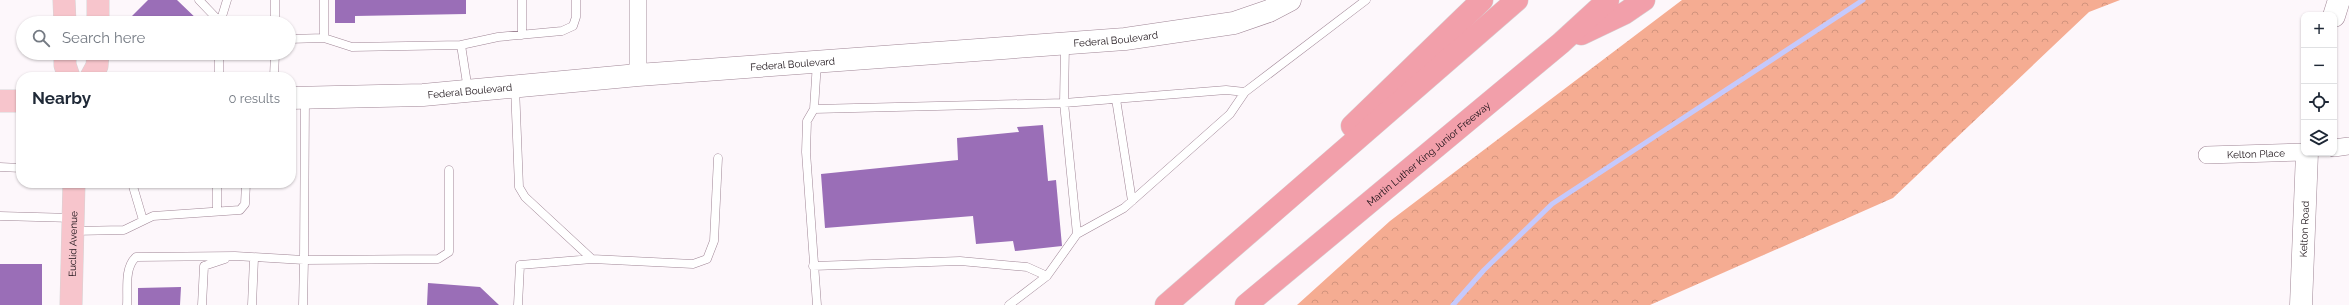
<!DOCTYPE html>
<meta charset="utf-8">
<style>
:root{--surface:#fff;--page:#f6f6f7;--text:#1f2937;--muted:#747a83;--line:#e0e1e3}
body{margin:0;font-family:Raleway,sans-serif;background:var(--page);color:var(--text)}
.controls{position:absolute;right:12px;top:12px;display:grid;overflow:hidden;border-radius:8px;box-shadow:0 1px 3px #0004}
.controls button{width:36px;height:36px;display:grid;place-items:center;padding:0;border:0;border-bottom:1px solid var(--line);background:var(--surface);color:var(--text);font:20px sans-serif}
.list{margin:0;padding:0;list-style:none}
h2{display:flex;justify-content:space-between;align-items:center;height:52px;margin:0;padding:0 16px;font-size:17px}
h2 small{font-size:13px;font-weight:400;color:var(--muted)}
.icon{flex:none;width:22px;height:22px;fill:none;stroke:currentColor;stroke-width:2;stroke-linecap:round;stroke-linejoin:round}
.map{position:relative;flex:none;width:2349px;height:305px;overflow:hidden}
.search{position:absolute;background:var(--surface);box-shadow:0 1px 3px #0004;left:16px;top:16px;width:280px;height:44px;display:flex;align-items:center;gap:10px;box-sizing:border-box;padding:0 14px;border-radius:22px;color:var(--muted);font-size:15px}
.panel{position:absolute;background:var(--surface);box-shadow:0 1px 3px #0004;left:16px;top:72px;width:280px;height:116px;border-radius:16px}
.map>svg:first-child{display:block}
</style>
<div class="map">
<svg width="2349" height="305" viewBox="0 0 2349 305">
<defs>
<pattern id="forest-crowns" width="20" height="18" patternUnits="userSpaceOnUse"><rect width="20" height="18" fill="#f5ac92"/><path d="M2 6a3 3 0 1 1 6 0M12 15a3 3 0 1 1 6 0" fill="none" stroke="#d1937d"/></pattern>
</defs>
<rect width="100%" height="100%" fill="#fdf7fb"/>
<!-- forest -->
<path fill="url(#forest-crowns)" d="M 1682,0 L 2120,0 L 2089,12 L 1893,198 L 1650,305 L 1297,305 L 1390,221 Z"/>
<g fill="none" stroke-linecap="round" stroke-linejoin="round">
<!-- stream -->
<path stroke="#c5c9fc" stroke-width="5" d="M 1453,305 L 1484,270 L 1552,204 L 1863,0"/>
</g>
<!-- building -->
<path fill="#9a6eb7" d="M 148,0 L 177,0 L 201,23 L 125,23 Z
M 335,0 L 466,0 L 466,14 L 355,16 L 355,23 L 335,23 Z
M 1043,125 L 1048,181 L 1056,180 L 1062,246 L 1015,251 L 1013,241 L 976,244 L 973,216 L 825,228 L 821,174 L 958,160 L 957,138 L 1019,132 L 1017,127 Z
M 0,264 L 42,264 L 42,305 L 0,305 Z
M 428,283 L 480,287 L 499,305 L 427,305 Z
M 181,287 L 180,305 L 138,305 L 138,288 Z"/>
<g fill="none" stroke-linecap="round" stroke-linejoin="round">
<!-- lane casing -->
<g stroke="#a08696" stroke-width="9">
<path id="lane" d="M 199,0 L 220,22
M 220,23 L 227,0
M 275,23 L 275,0
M 522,35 L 522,0
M 324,38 L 324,0
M 289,39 L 324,38 L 352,47 L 461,45
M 1065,44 L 1064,103 L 1077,234
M 817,62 L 814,109 L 807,121 L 806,152 L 817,305
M 219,77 L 219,53
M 274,77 L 275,53
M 515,87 L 519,187 L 525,197 L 592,259 L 520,265 L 518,305
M 468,90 L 461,45 L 498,37 L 562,31 L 573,26 L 576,17 L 576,0
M 1245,92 L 1366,0
M 1116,99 L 1132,201
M 814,109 L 1064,103 L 1226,90 L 1245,92 L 1230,114 L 1124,208 L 1077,234 L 1047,276 L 1009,305
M 0,167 L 21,168
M 132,183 L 143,220
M 217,183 L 217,211
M 0,216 L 73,218
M 73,231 L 124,230 L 153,216 L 240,210 L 245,204 L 246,183
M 592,259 L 693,264 L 707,259 L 714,241 L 718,158
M 813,266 L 960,261 L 1027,267 L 1047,276
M 127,305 C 128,289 124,268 136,257 L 235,256 L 304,260 L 305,98
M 202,305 L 204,266 L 225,259
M 252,305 L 254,258
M 303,305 L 304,260 L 438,259 L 449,252 L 449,170"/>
</g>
<!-- street casing -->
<g stroke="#a08696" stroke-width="18">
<g id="street">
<path d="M 638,0 L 638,75"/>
<path d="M 2334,148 L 2349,146"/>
<path id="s1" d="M 2207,155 L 2304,152"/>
</g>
</g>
<!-- secondary casing -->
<g stroke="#a08696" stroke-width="23">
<g id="secondary">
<path d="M 2334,16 L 2339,0"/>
<path id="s2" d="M 291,98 L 423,95 L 638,75 L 1125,39 L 1234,23 L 1269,11 L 1290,0"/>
<path id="s3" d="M 2301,305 L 2307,153"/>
</g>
</g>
<!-- primary casing -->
<g stroke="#d6d4d5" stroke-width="23">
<g id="primary">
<path d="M 64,0 L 65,23"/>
<path d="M 98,23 L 98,0"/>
<path d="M 65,53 L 65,65 L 69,77"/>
<path d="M 91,77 L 97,66 L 98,53"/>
<path d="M 0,101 L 21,101"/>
<path id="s4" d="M 71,305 L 74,183"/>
</g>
</g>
<!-- highway casing -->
<g stroke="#d6d4d5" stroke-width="23">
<g id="highway">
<path d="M 1581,34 L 1625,13 L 1644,0"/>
<path d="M 1352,126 L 1482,0"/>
<path d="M 1166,305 L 1517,0"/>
<path id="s5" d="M 1246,305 L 1561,43 L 1608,0"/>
</g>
</g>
<!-- lane -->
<use href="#lane" stroke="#fff" stroke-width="8"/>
<!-- street -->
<use href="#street" stroke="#fff" stroke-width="17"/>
<!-- secondary -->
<use href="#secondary" stroke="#fff" stroke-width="22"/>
<!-- primary -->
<use href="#primary" stroke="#f7c5cc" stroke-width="22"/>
<!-- highway -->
<use href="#highway" stroke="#f29faa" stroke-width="22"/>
</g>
<g text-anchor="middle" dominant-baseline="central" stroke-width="4" stroke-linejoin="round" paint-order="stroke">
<!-- street labels -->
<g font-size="10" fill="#1a1016" stroke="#fff">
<text stroke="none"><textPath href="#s2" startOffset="827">Federal Boulevard</textPath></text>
<text stroke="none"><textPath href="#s2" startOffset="503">Federal Boulevard</textPath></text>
<text stroke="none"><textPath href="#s2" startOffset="179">Federal Boulevard</textPath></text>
<text stroke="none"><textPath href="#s5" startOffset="237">Martin Luther King Junior Freeway</textPath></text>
<text stroke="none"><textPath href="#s1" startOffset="49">Kelton Place</textPath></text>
<text stroke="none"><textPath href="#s3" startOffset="76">Kelton Road</textPath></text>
<text stroke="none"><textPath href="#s4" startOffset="61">Euclid Avenue</textPath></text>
</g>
</g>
</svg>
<div class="controls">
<button>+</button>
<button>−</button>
<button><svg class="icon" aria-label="locate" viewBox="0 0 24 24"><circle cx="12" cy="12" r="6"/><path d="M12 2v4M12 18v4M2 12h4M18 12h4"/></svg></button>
<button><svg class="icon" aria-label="layers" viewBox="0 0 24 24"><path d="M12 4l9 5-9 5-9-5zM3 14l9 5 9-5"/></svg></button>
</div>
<div class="search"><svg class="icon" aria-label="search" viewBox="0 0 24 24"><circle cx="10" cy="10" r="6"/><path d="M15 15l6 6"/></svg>Search here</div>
<section class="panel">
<h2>Nearby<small>0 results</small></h2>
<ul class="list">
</ul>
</section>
</div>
